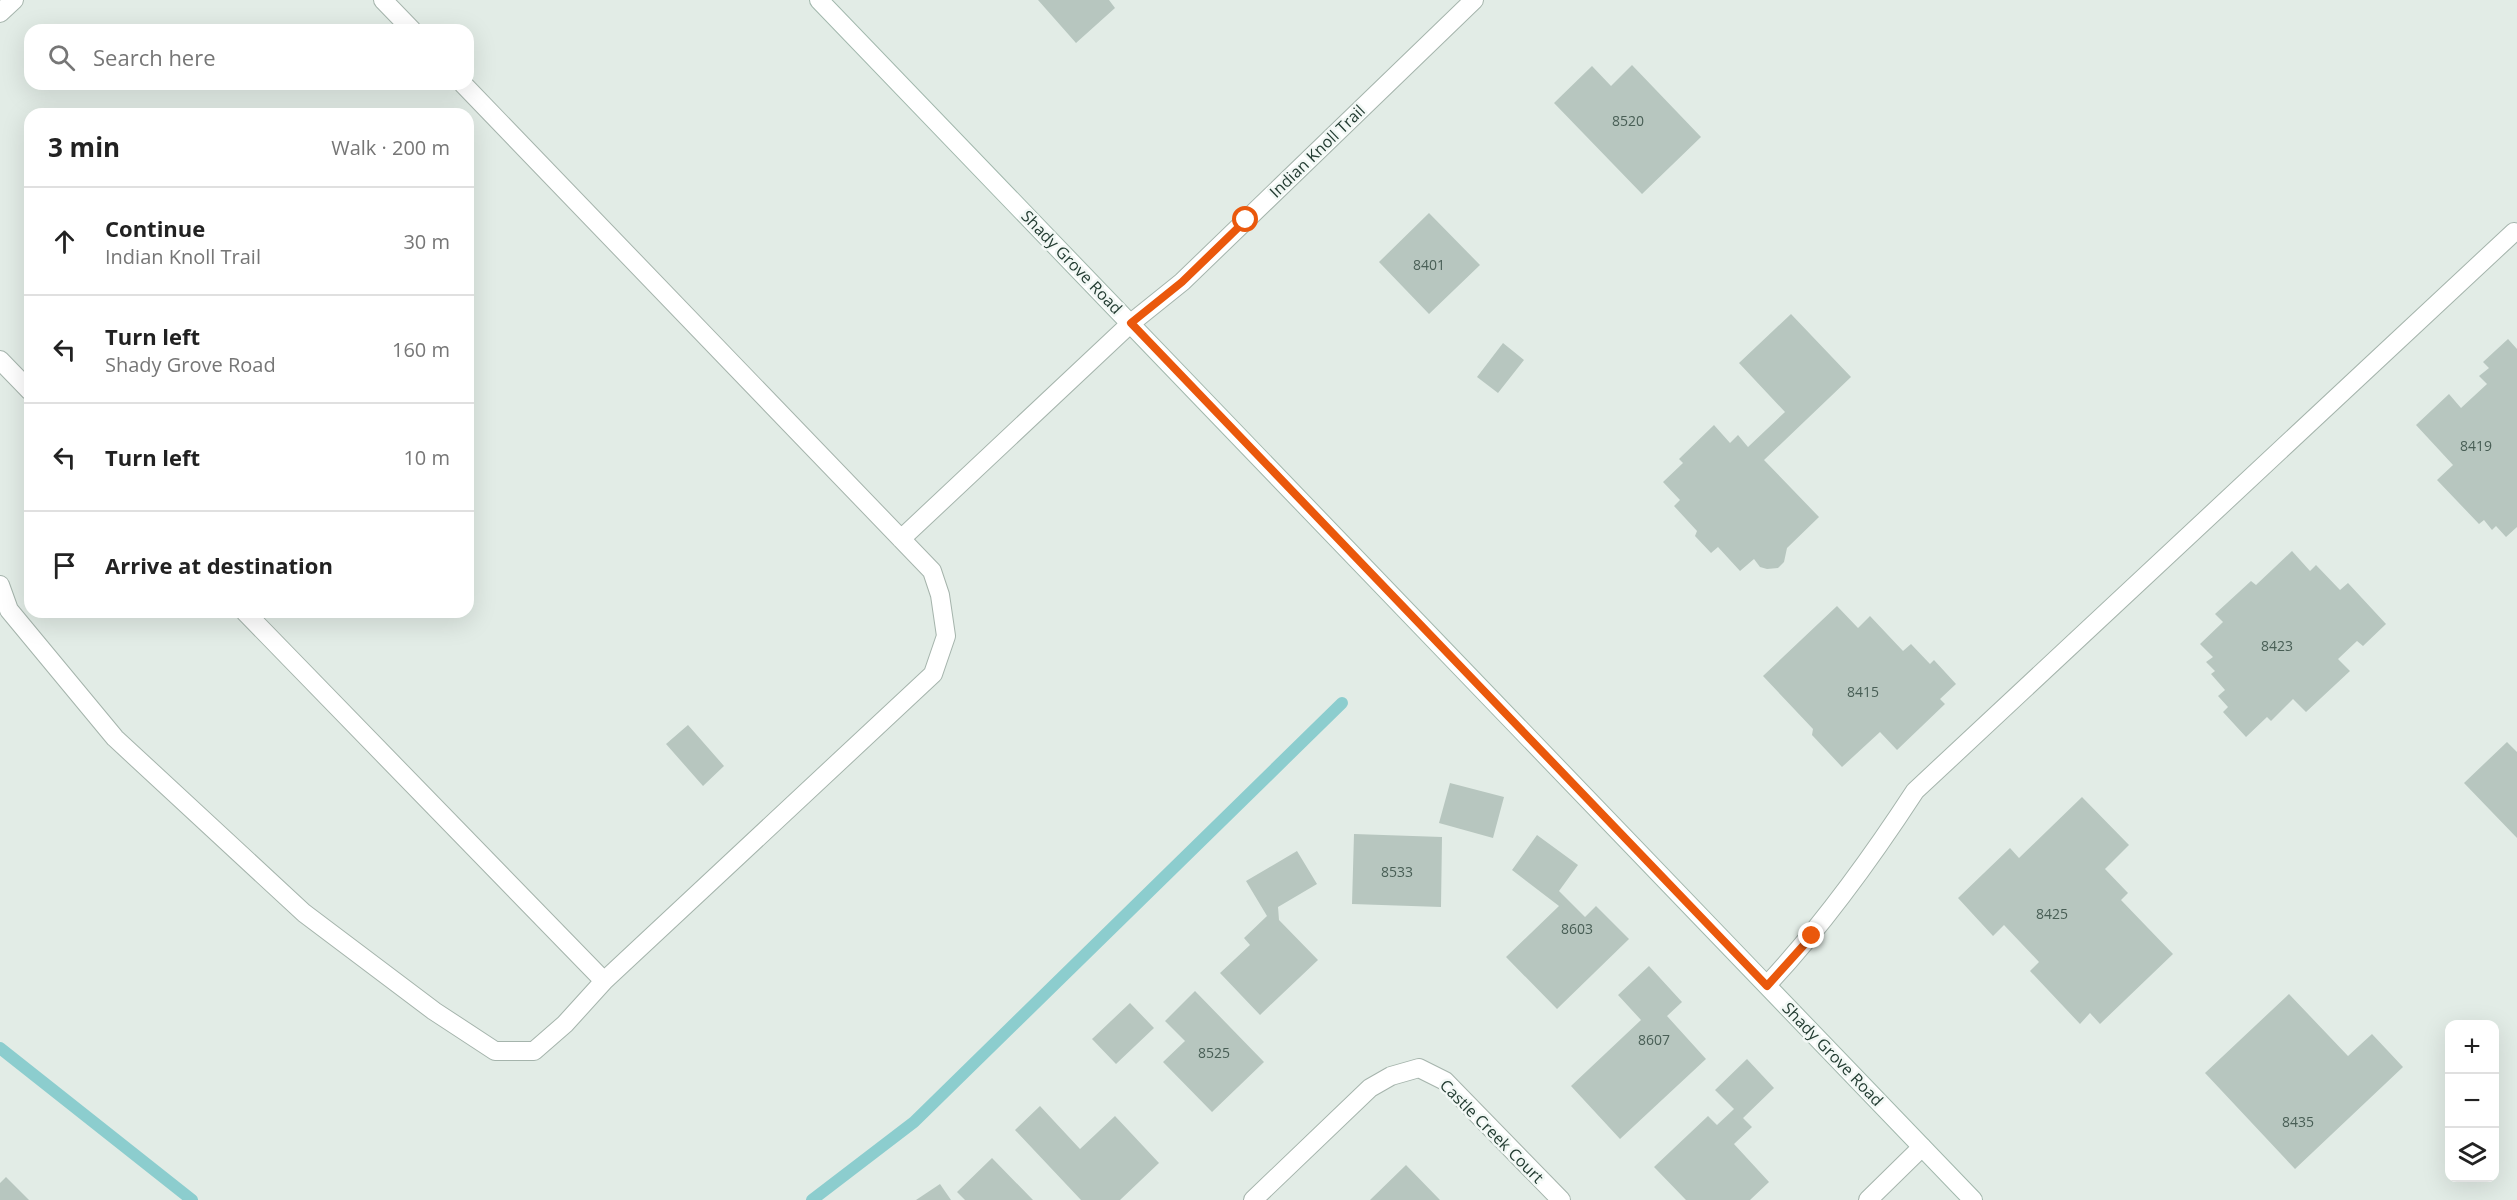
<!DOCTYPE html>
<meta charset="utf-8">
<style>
:root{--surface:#fff;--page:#f2f2f2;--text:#222;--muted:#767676;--line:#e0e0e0}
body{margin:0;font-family:"Open Sans",sans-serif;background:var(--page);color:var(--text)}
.controls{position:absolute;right:18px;bottom:18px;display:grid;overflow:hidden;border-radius:12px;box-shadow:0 6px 24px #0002}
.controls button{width:54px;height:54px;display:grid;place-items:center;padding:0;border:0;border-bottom:2px solid var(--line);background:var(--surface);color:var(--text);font:30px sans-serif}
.stop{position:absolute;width:18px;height:18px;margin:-14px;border:4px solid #ea580c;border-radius:50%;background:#fff}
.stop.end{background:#ea580c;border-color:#fff;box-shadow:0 2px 6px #0008}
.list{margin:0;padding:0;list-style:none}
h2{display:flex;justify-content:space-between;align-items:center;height:78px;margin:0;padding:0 24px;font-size:26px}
h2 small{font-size:20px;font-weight:400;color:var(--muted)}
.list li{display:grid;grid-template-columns:39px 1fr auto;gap:18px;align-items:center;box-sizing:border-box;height:108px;padding:0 24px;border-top:2px solid var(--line)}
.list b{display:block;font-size:22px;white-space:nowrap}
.list p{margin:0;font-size:20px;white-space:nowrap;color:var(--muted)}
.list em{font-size:20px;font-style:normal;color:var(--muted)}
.icon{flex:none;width:33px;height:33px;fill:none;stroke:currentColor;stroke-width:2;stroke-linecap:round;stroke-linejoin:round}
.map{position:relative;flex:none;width:2517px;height:1200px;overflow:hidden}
.search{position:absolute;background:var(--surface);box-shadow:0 6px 24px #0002;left:24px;top:24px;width:450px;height:66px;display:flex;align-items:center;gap:15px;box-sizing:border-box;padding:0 21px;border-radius:18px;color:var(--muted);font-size:22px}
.panel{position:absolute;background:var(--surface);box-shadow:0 6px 24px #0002;left:24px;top:108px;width:450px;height:510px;border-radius:18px}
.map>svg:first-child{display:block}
</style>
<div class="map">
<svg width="2517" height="1200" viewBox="0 0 2517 1200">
<rect width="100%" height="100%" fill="#e2ece6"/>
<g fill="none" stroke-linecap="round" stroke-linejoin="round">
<!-- stream -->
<path stroke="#8ccdce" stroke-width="12" d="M 0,1048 L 192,1200
M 812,1200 L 914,1122 L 1342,703"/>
</g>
<!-- building -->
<path fill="#b7c6bf" d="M 1038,0 L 1109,0 L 1115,8 L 1076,43 Z
M 1632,65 L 1701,137 L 1642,194 L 1554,103 L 1592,66 L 1611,86 Z
M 1429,213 L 1480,265 L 1429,314 L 1379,262 Z
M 1791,314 L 1851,377 L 1764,460 L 1819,517 L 1787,548 L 1784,562 L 1778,568 L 1767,569 L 1760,567 L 1754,559 L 1740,571 L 1718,547 L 1711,553 L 1695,536 L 1697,531 L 1674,506 L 1680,500 L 1663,482 L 1683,463 L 1679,459 L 1714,425 L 1730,443 L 1738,435 L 1748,447 L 1785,412 L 1739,363 Z
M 2508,339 L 2517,349 L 2517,527 L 2506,537 L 2496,526 L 2492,530 L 2484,520 L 2479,524 L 2437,480 L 2453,465 L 2416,425 L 2449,394 L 2461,408 L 2487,384 L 2479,376 L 2489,368 L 2483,362 Z
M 1503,343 L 1524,360 L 1498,393 L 1477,377 Z
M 2292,551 L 2310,571 L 2316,565 L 2340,590 L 2348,583 L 2386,624 L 2363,646 L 2357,641 L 2338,659 L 2350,671 L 2306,712 L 2293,699 L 2271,721 L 2267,717 L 2246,737 L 2223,712 L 2228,707 L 2218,696 L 2225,690 L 2211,674 L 2215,671 L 2206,662 L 2213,657 L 2200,644 L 2223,622 L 2215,614 L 2251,581 L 2256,585 Z
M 1837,606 L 1858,628 L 1870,616 L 1903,651 L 1911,644 L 1930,664 L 1934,660 L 1956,684 L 1940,699 L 1945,704 L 1897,750 L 1880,732 L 1842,767 L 1812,735 L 1813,729 L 1763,676 Z
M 688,725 L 724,766 L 703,786 L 666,744 Z
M 2507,742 L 2517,752 L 2517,838 L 2464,783 Z
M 1450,783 L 1504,797 L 1493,838 L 1439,823 Z
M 2082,797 L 2129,845 L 2105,869 L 2128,893 L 2121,900 L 2173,954 L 2100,1024 L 2090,1013 L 2080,1024 L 2030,971 L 2039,962 L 2004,925 L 1993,936 L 1958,898 L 2010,848 L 2019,858 Z
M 1354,834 L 1442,837 L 1441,907 L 1352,904 Z
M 1537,835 L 1578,865 L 1559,891 L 1585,917 L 1596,906 L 1629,939 L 1557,1009 L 1506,957 L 1559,906 L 1512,870 Z
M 1297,851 L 1317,884 L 1278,907 L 1279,920 L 1318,960 L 1260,1015 L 1220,973 L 1250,945 L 1244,938 L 1267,916 L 1246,881 Z
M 1649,966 L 1682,1002 L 1667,1016 L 1706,1059 L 1620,1139 L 1571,1086 L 1641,1020 L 1618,995 Z
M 1195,991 L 1264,1062 L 1212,1112 L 1163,1062 L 1185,1041 L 1165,1021 Z
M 2289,994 L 2348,1056 L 2372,1034 L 2403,1067 L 2295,1169 L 2205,1073 Z
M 1130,1003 L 1154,1028 L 1116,1064 L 1092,1039 Z
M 1747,1059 L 1774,1088 L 1743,1118 L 1752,1127 L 1734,1144 L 1769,1182 L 1750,1200 L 1686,1200 L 1654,1167 L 1708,1116 L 1717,1125 L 1734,1109 L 1715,1090 Z
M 1040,1106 L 1080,1149 L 1115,1116 L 1159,1163 L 1120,1200 L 1081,1200 L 1015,1130 Z
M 992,1158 L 1033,1200 L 965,1200 L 957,1192 Z
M 1406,1165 L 1440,1200 L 1370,1200 Z
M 6,1177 L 29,1200 L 0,1200 L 0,1183 Z
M 940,1184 L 951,1200 L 916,1200 Z"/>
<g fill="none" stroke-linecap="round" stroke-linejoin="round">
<!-- street casing -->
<g stroke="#a5b4ac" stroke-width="20">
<path id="street" d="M 383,0 L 412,30
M 0,13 L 14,0
M 0,360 L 30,391
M 901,539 L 1131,323 L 1182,282 L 1474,0
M 0,585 L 9,610 L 115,738 L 304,913 L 434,1011 L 495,1051 L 534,1051 L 565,1024 L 604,981
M 245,612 L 604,981 L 933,674 L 946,636 L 940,595 L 932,571 L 463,84
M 1767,985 C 1823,925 1870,860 1915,791 L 2514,232
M 1253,1200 L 1370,1088 L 1391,1076 L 1419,1068 L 1445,1081 L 1561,1200
M 1868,1200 L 1922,1147"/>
</g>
<!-- secondary casing -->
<g stroke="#a1b7ac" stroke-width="20">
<path id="secondary" d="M 819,0 L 1973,1200"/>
</g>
<!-- street -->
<use href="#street" stroke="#fff" stroke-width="18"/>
<!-- secondary -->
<use href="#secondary" stroke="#fff" stroke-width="18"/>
</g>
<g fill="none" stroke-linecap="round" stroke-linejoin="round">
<!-- route -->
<path stroke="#ea580c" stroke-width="8" d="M 1246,220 L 1182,282 L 1131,323 L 1767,986 L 1812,936"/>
</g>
<g text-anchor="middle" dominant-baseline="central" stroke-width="5" stroke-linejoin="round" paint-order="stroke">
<!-- number labels -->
<g font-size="14" fill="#485e55">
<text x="1628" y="120">8520</text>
<text x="1429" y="264">8401</text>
<text x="2476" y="445">8419</text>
<text x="2277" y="645">8423</text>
<text x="1863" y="691">8415</text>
<text x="1397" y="871">8533</text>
<text x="2052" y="913">8425</text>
<text x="1577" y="928">8603</text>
<text x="1654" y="1039">8607</text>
<text x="1214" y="1052">8525</text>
<text x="2298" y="1121">8435</text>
</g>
<!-- street labels -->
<g font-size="16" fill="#233c32" stroke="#f2f8f5">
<text transform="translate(1317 151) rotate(-44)">Indian Knoll Trail</text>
<text transform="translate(1072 262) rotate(46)">Shady Grove Road</text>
<text transform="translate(1833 1054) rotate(46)">Shady Grove Road</text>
<text transform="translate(1492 1131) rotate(45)">Castle Creek Court</text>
</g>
</g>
</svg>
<div class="controls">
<button>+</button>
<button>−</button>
<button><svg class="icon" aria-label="layers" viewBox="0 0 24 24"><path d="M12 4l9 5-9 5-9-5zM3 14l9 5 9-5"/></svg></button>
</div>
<div class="stop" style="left:1246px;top:220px"></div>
<div class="stop end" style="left:1812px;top:936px"></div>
<div class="search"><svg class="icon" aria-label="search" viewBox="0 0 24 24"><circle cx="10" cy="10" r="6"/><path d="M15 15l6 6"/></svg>Search here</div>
<section class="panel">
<h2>3 min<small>Walk · 200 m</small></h2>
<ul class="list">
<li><svg class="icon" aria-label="ahead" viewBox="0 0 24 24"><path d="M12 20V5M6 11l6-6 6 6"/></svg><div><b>Continue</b><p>Indian Knoll Trail</p></div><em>30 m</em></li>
<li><svg class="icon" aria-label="left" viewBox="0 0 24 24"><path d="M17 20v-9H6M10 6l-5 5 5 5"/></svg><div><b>Turn left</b><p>Shady Grove Road</p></div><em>160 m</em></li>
<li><svg class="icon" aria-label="left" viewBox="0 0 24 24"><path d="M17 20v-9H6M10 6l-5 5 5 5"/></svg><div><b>Turn left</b></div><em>10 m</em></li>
<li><svg class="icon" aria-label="arrive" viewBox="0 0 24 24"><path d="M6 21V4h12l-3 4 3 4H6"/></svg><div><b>Arrive at destination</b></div></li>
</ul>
</section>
</div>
